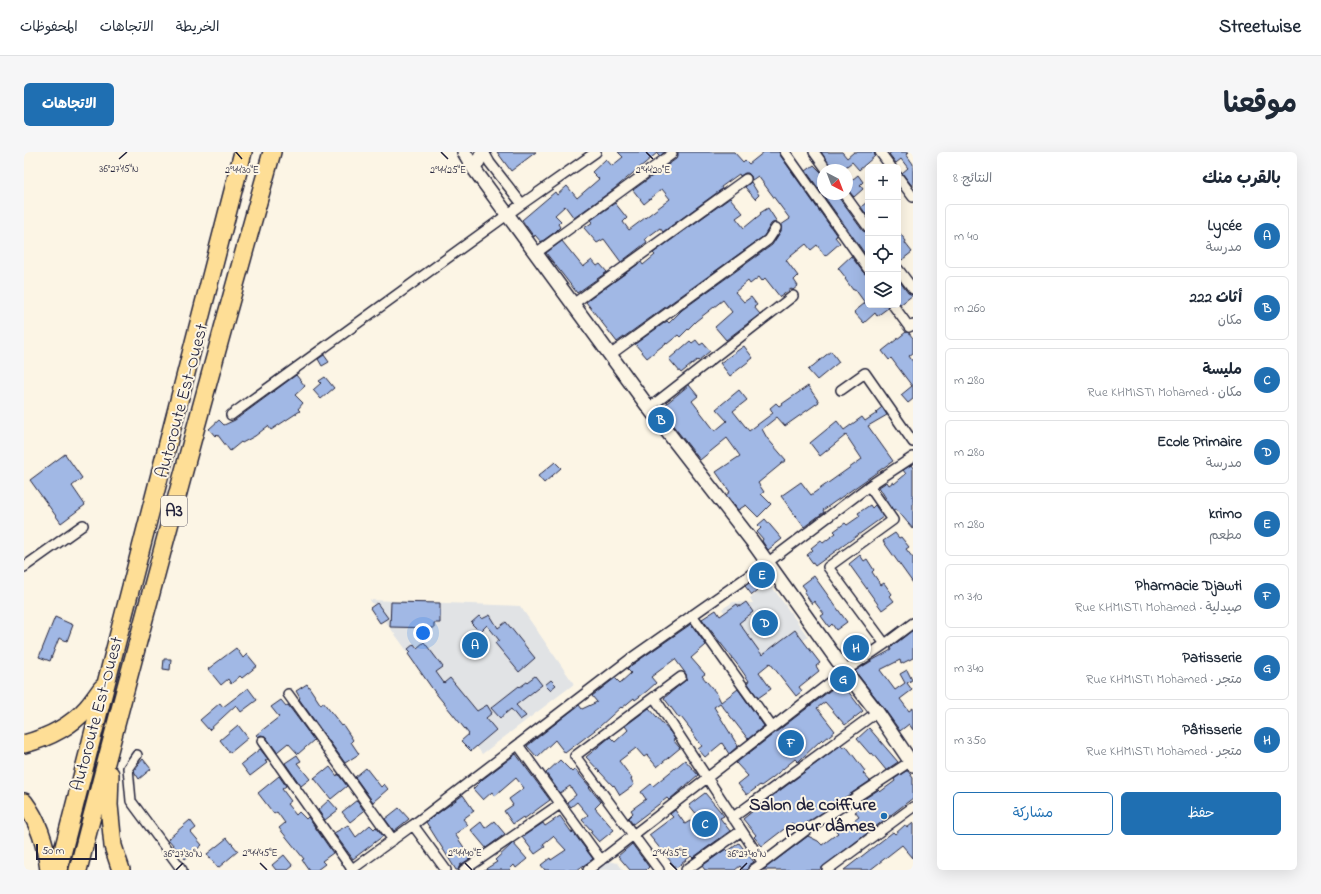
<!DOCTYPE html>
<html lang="ar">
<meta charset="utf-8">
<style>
:root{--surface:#fff;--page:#f6f6f7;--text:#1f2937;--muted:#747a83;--line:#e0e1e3;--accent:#1f6fb2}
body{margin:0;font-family:"Indie Flower","Playpen Sans Arabic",sans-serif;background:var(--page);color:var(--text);direction:rtl}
.controls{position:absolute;right:12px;top:12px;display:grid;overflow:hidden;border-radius:6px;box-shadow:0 4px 16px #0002}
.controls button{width:36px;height:36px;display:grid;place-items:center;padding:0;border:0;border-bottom:1px solid var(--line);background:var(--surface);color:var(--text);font:20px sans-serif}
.compass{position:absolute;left:793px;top:12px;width:36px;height:36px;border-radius:50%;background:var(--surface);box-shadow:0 4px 16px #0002;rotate:138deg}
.scale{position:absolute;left:12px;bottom:10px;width:61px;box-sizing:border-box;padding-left:4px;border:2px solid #22223b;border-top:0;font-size:11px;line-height:14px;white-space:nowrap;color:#22223b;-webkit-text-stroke:3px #fcf5e5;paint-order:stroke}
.you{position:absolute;left:399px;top:481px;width:14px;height:14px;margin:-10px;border:3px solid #fff;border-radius:50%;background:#1a73e8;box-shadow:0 0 0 6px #1a73e833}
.badge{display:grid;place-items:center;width:26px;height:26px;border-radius:50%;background:var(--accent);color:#fff;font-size:13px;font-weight:700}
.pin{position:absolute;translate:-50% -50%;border:2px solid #fff;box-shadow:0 1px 4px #0006}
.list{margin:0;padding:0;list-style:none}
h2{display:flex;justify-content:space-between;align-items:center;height:52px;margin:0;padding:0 16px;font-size:17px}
h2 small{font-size:13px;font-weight:400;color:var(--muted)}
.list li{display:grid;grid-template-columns:26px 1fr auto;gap:12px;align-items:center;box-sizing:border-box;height:64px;margin:0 8px 8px;padding:0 8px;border:1px solid var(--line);border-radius:6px}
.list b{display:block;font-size:15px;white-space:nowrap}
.list p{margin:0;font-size:13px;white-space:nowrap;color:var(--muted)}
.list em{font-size:13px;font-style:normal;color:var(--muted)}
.actions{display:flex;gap:8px;padding:12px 16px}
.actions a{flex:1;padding:9px 0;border:1px solid var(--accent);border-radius:6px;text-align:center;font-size:14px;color:var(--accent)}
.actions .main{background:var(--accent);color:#fff}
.icon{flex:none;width:22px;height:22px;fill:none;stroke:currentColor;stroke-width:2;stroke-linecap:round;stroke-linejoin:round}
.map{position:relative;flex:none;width:889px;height:718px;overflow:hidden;direction:ltr;border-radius:6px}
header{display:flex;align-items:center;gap:24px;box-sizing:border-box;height:56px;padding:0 20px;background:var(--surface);border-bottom:1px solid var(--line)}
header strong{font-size:19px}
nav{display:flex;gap:22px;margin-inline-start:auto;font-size:14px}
.intro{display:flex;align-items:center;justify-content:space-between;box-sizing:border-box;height:96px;padding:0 24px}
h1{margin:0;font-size:28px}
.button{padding:10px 18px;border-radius:6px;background:var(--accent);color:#fff;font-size:14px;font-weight:700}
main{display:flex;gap:24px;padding:0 24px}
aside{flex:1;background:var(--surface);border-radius:6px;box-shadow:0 4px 16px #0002}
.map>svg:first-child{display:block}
</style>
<header>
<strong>Streetwise</strong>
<nav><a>الخريطة</a><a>الاتجاهات</a><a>المحفوظات</a></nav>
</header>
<div class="intro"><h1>موقعنا</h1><a class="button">الاتجاهات</a></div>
<main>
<aside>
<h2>بالقرب منك<small>النتائج: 8</small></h2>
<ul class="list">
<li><span class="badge">A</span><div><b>Lycée</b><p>مدرسة</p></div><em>40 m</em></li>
<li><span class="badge">B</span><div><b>أثاث 222</b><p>مكان</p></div><em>260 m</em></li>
<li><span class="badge">C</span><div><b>مليسة</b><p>مكان · Rue KHMISTI Mohamed</p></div><em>280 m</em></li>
<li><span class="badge">D</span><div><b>Ecole Primaire</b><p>مدرسة</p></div><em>280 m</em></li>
<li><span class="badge">E</span><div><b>krimo</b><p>مطعم</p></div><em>280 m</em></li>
<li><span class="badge">F</span><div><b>Pharmacie Djawti</b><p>صيدلية · Rue KHMISTI Mohamed</p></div><em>310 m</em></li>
<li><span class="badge">G</span><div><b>Patisserie</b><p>متجر · Rue KHMISTI Mohamed</p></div><em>340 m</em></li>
<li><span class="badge">H</span><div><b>Pâtisserie</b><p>متجر · Rue KHMISTI Mohamed</p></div><em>350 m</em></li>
</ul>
<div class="actions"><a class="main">حفظ</a><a>مشاركة</a></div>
</aside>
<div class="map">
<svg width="889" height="718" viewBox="0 0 889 718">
<rect width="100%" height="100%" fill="#fcf5e5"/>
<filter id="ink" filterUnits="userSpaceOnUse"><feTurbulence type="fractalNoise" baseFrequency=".025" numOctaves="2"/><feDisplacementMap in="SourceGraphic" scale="8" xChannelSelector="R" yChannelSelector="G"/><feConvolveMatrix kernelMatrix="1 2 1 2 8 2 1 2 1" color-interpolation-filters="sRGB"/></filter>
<g filter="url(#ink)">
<!-- built -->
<path fill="#e1e3e5" d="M 746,432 L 784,485 L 750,510 L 735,509 L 698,457 L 709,450 L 729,451 L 726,446 Z
M 346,448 L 496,454 L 550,532 L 458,602 Z
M 584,709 L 594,711 L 599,718 L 569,718 Z"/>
<!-- building -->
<path fill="#a1b8e5" stroke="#22223b" d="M 473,0 L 512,0 L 487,19 Z
M 594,0 L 641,0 L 636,4 L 633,1 L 590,37 L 550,66 L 541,54 L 531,63 L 537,69 L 534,72 L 536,75 L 531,80 L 517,90 L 511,83 L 510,85 L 498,68 L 531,40 L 533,43 L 543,34 L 553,46 L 575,27 L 568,20 L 582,7 L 588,14 L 599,5 Z
M 654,0 L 710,0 L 719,10 L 721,8 L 725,12 L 740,0 L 755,0 L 756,3 L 813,84 L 811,85 L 816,91 L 801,104 L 793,93 L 787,98 L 782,92 L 762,108 L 774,124 L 770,128 L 774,134 L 769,138 L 767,137 L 756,145 L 741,126 L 738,129 L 735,125 L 726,132 L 724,129 L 711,140 L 720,150 L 727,145 L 733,153 L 730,155 L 736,162 L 702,188 L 691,175 L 708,160 L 699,148 L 672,169 L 656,185 L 654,183 L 643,192 L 642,191 L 623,206 L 611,192 L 643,169 L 645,171 L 658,158 L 748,93 L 757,79 L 757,73 L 766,67 L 734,24 L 728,28 L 727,24 L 724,21 L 721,21 L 716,24 L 715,22 L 697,35 L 698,37 L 639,80 L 636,76 L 621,87 L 623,90 L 597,110 L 580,87 L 573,91 L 560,76 L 569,70 L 567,68 L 591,51 L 603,66 L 599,70 L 605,78 L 646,47 L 638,37 L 620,52 L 609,38 L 652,7 L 654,4 Z
M 797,0 L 818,0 L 823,6 L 830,0 L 850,0 L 851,4 L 835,18 L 828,10 L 818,18 L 809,18 Z
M 868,0 L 885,0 L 882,2 L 889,12 L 889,35 L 878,21 L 884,16 L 877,7 L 872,11 L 865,2 Z
M 790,13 L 799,22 L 799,42 L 814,42 L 815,46 L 839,79 L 844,81 L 844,106 L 782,19 Z
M 834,23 L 839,30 L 836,33 L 839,37 L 830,45 L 823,37 L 823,32 Z
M 727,30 L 735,43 L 731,47 L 721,35 Z
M 706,46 L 719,61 L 712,66 L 720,76 L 737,62 L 736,61 L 744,56 L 753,70 L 750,70 L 747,72 L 740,84 L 593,190 L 562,150 L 617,110 L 619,113 L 631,103 L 629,101 Z
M 844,49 L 844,65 L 837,55 Z
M 874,79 L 882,89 L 881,91 L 888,100 L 874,111 Z
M 538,89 L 559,115 L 568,108 L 573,114 L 576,112 L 583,120 L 553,141 L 522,101 Z
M 827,104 L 839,120 L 844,123 L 844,153 L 863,153 L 864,156 L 853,164 L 851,161 L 840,171 L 830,160 L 841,151 L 831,137 L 829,138 L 821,127 L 822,126 L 814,116 Z
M 874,127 L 884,141 L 889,143 L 876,153 L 874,150 Z
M 882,180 L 885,181 L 889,186 L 889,201 L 885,204 L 889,210 L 889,247 L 884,251 L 877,243 L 888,234 L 867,206 L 865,208 L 858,199 Z
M 672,188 L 676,193 L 679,191 L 686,199 L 674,209 L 673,208 L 657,221 L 645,207 L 666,189 L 668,191 Z
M 720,194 L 729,206 L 706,224 L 696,211 Z
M 807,199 L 815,210 L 793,228 L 784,218 Z
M 300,203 L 305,210 L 298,214 L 294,207 Z
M 272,223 L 281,234 L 271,243 L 279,251 L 274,257 L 276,259 L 247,278 L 244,274 L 231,284 L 218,291 L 217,290 L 206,299 L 193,282 L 191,284 L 185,277 L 195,268 L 200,273 L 211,268 Z
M 301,225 L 310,236 L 297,247 L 289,238 L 297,231 L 295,229 Z
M 665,233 L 674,244 L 668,249 L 691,279 L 703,269 L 692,257 L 715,238 L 723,248 L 709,259 L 725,279 L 749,261 L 746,256 L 752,251 L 755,254 L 784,234 L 795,250 L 761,274 L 753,265 L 738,277 L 743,286 L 762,308 L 734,331 L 740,340 L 737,342 L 747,352 L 734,365 L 722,353 L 714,358 L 702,343 L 706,340 L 692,320 L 716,304 L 703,286 L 676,308 L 647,271 L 649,269 L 637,256 Z
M 858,255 L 863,263 L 844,274 L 869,309 L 799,358 L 800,360 L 780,375 L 757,344 L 777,330 L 787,343 L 838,307 L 822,283 L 796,304 L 786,291 L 813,269 L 820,278 L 838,265 L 841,269 L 853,261 L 852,260 Z
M 41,302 L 58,326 L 48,334 L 61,353 L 37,371 L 6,328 Z
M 531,310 L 537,316 L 520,331 L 514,324 Z
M 887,313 L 889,316 L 889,377 L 874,359 L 871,357 L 869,358 L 855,335 L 863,330 L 865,333 L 869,330 L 870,332 L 882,322 L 879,318 Z
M 846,353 L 848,356 L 851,353 L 859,365 L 791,414 L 783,403 L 789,398 L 787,396 L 797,388 L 799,391 L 812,381 L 810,379 L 821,371 L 823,373 L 836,364 L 834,361 Z
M 741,367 L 758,387 L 744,398 L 738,389 L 739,387 L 733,380 L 737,376 L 734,373 Z
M 871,381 L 875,386 L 877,385 L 885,395 L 882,397 L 889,406 L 889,431 L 859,389 Z
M 836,403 L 840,409 L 843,407 L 850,418 L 848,420 L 857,433 L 860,431 L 868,442 L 866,444 L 870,449 L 858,458 L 825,412 Z
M 738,422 L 745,430 L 728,443 L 721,434 Z
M 790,424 L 823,470 L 812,478 L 808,472 L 805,475 L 797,464 L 800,462 L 790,449 L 788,452 L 780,440 L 782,438 L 778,433 Z
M 367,450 L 416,451 L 416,471 L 410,471 L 410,476 L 366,475 Z
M 722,450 L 729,460 L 715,471 L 738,503 L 771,478 L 796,511 L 792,514 L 795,519 L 775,535 L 778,539 L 772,544 L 746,511 L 735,520 L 747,537 L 734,546 L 723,530 L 725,529 L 716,516 L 678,467 L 692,458 L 696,464 L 713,452 L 715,455 Z
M 353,451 L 364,466 L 356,471 L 346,456 Z
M 466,463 L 474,476 L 482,470 L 511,506 L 495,520 L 471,491 L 475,488 L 463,473 L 456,480 L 447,471 L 455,464 L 458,467 Z
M 31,465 L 49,473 L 43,489 L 35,486 L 26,509 L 15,505 Z
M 667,472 L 682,493 L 667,506 L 681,522 L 678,524 L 693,542 L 697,550 L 714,537 L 740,574 L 724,587 L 696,551 L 690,555 L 714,594 L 705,602 L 698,591 L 681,605 L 674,597 L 678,594 L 667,579 L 668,579 L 657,565 L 655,566 L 640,546 L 663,527 L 662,522 L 651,507 L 627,525 L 632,531 L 623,539 L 611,548 L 610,546 L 598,556 L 597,555 L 575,575 L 541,601 L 531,588 L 513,605 L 503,594 L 555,553 L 558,557 L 573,550 L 568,544 L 591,526 L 596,531 L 607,521 L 603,517 L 605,515 Z
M 889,478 L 889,506 L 877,512 L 876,508 L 856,518 L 871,538 L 881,531 L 876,522 L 883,518 L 888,528 L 883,531 L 888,538 L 876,547 L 885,559 L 889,556 L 889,578 L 885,572 L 876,579 L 859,555 L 831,519 L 849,508 L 867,498 L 866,496 Z
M 400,490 L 419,515 L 412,520 L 420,531 L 426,526 L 453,559 L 463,553 L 468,561 L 462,566 L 472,578 L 447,599 L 437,589 L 445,582 L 410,539 L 384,502 L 387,500 L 384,497 L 390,492 L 393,496 Z
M 212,496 L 219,506 L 223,502 L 233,514 L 218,526 L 216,524 L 207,532 L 204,527 L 197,533 L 184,517 Z
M 140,507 L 147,507 L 146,518 L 139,517 Z
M 511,524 L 518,533 L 492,553 L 502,564 L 496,568 L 487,557 L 476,566 L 467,556 L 495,534 L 496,535 Z
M 527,528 L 532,533 L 526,538 L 521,533 Z
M 817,530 L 839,559 L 821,573 L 801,550 L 793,556 L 811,579 L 799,589 L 798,587 L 774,610 L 771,607 L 748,626 L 737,634 L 736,633 L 723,643 L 714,632 L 724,624 L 712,611 Z
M 283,532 L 297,553 L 299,550 L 318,574 L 319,573 L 329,588 L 327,590 L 335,602 L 321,611 L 275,547 L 276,546 L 272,539 Z
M 224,536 L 233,548 L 217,560 L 212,553 L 185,578 L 176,568 L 196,551 L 199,555 Z
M 257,548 L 262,554 L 264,553 L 290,588 L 274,602 L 264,591 L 253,600 L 241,584 L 237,583 L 234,585 L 232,583 L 255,565 L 247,555 Z
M 625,556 L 647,581 L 651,587 L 649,588 L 656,596 L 633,615 L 623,603 L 620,605 L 612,596 L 595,609 L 608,626 L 607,627 L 610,633 L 596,643 L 590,633 L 589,634 L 562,605 L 586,585 L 591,590 L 604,578 L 601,574 Z
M 214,573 L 224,586 L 206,601 L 196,588 Z
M 845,576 L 874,610 L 862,618 L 848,601 L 846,602 L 833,587 Z
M 817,593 L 819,596 L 822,594 L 841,619 L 839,621 L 846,629 L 774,677 L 768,671 L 738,694 L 730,685 L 732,683 L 719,667 L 735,654 Z
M 236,597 L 244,607 L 241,609 L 243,611 L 226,624 L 217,612 Z
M 492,602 L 526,648 L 500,667 L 499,665 L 489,672 L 480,659 L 489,653 L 485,647 L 500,636 L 492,626 L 471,644 L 468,640 L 459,648 L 449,637 L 459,627 Z
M 273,603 L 277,609 L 273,611 L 286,627 L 277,634 L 261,611 Z
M 119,607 L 127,617 L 115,627 L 111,621 L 110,618 Z
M 536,608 L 548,620 L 551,617 L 566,635 L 565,635 L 577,650 L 571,656 L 590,678 L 575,690 L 566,680 L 568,679 L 558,668 L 564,663 L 553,650 L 547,655 L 543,650 L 552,643 L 546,634 L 536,641 L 522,621 Z
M 661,608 L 674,623 L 645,648 L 643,646 L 609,672 L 604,666 L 609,661 L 607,658 L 622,647 L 617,640 L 627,632 L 629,634 Z
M 306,615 L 313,624 L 314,622 L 323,634 L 307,647 L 290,626 L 300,618 L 301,619 Z
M 342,616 L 357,635 L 360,632 L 364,637 L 349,650 L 331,625 Z
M 882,619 L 884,619 L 889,626 L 889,646 L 795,718 L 739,718 L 784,684 L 794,689 L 798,693 L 814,681 L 804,670 L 812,666 L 821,676 L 835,665 L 831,660 L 841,653 L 837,649 L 854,638 L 856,640 L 871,629 L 870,627 Z
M 255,624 L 262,634 L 258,637 L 267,649 L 263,652 L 272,663 L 275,660 L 282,667 L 284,665 L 309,701 L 298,709 L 301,712 L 293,718 L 285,718 L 278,708 L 280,707 L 255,676 L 261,671 L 253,660 L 250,662 L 234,641 Z
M 681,641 L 696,659 L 700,664 L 696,666 L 706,679 L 670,705 L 669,706 L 667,704 L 652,716 L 625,683 L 649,665 L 646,662 L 651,658 L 661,672 L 674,664 L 665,653 Z
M 439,643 L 450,659 L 439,667 L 444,673 L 431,682 L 447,706 L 436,713 L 434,718 L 432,718 L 402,670 Z
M 305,648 L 314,658 L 301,668 L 294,658 Z
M 333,648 L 340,659 L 326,670 L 318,660 Z
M 375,656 L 385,667 L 370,679 L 361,667 Z
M 536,664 L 548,681 L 549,680 L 569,707 L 553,718 L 521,718 L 517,713 L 526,706 L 527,708 L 542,698 L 529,684 L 519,692 L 521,695 L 511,702 L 498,685 L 519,671 L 521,674 Z
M 166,668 L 172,676 L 167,680 L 178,693 L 161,707 L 144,687 Z
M 470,669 L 481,682 L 462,696 L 447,678 L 457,670 L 461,676 Z
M 889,671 L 889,706 L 878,693 L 846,718 L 820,718 L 869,680 L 871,682 L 881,673 L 883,676 Z
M 324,673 L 332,685 L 346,673 L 350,677 L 352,675 L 359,684 L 329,707 L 310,681 Z
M 203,686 L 214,699 L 194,716 L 183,702 Z
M 489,691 L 503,707 L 492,716 L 490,713 L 485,718 L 460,718 L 473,710 L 471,708 Z
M 715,691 L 730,710 L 725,713 L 723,718 L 719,718 L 716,714 L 711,718 L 681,718 L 678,714 L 702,697 L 704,699 Z
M 608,692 L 625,715 L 622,718 L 606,718 L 594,704 Z
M 260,703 L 269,714 L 264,718 L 252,718 L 248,713 Z"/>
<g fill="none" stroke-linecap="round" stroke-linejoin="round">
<!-- street casing -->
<g stroke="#22223b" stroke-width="12">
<path id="street" d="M 460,0 L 466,11 L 498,52
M 761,0 L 844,117
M 790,0 L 803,18
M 856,0 L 867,15
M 874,25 L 889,45
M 820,42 L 844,75
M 512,101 L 648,2
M 874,117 L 889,137
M 549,152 L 722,27
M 869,153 L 885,175 L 889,173
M 586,203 L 744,88 L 752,76
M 817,238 L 841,221 L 889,290
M 625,256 L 769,144
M 207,263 L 498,52 L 572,0
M 845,334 L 869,368 L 804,415 L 861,492
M 0,415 L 59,373
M 668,463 L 748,575
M 264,542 L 369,688
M 630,545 L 657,525
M 238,589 L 328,717
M 494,593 L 577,708
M 113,603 L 104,616 L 107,649 L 158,718
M 708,666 L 853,560
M 389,673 L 422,718
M 739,711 L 785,676 L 887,609
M 327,718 L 389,673 L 606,507 L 743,411 L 845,334 L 889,305
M 440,718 L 536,652
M 564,718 L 821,519 L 861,492 L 889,471
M 635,718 L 551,604 L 630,545 L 739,711 L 729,718
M 662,718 L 717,679
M 803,718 L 889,655"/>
</g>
<!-- secondary casing -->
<g stroke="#22223b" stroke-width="16">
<path id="secondary" d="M 440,0 L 450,17 L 625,256 L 728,389 L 821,519 L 853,560 L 889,613
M 450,17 L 459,0"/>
</g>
<!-- highway casing -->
<g stroke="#22223b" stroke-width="20">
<path id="highway" d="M 0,592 C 23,586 47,574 63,556 C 68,550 73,543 78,536
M 86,622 L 85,653 L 89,694 L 97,718
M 0,650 C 15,670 22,694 25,718
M 34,718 L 219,0
M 54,718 C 116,478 181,239 248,0"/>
</g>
<!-- street -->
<use href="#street" stroke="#fcf5e5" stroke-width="9"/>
<!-- secondary -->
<use href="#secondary" stroke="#fcf5e5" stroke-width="13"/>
<!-- highway -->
<use href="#highway" stroke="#fede96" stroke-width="17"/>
</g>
</g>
<!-- ticks -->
<path fill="none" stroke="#22223b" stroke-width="1.5" d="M 212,0 L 218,7M 417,0 L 424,7M 622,0 L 629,7M 95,7 L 103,0M 236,711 L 243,718M 441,711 L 448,718M 646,711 L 653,718M 152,718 L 159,711M 716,718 L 723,711"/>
<!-- markers -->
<circle fill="#1f6fb2" stroke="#fcf5e5" stroke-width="1.5" cx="860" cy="664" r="4"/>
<g text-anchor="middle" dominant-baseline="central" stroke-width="4" stroke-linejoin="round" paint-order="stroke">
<!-- shield labels -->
<rect fill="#fcf5e5" stroke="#63616e" stroke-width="1" x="137" y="344" width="26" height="30" rx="3"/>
<g font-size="17" font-weight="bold" fill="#22223b">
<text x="150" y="359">A3</text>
</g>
<!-- street labels -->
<g font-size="18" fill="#22223b" stroke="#fcf5e5">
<text transform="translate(159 249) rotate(-75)">Autoroute Est-Ouest</text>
<text transform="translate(74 562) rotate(-75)">Autoroute Est-Ouest</text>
</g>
<!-- poi labels -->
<g font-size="18" font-weight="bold" fill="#22223b" stroke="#fcf5e5" text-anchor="end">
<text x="852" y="654">Salon de coiffure<tspan x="852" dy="21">pour dâmes</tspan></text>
</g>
</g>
<g font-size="10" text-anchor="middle" fill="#22223b" stroke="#fcf5e5" stroke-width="4" stroke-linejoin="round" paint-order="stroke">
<text x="95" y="20">36°27'15"N</text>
<text x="218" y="21">2°44'30"E</text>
<text x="424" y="21">2°44'25"E</text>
<text x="629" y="21">2°44'20"E</text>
<text x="236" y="704">2°44'45"E</text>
<text x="441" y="704">2°44'40"E</text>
<text x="646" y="704">2°44'35"E</text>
<text x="159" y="705">36°27'30"N</text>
<text x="723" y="705">36°27'40"N</text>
</g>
</svg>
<div class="controls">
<button>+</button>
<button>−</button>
<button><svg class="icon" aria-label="locate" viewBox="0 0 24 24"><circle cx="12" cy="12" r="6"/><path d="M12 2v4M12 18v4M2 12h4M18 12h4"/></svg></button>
<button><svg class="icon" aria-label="layers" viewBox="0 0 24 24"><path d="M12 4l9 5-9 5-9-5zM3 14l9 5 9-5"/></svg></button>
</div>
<svg class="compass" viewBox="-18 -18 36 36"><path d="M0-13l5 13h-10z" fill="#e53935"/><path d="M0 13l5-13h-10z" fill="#747a83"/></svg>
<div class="scale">50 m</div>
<div class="you"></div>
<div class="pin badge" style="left:451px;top:493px">A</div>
<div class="pin badge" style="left:637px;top:268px">B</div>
<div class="pin badge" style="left:681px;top:672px">C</div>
<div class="pin badge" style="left:741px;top:471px">D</div>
<div class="pin badge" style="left:738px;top:423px">E</div>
<div class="pin badge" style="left:767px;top:591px">F</div>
<div class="pin badge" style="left:819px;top:527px">G</div>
<div class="pin badge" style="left:832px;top:496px">H</div>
</div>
</main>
